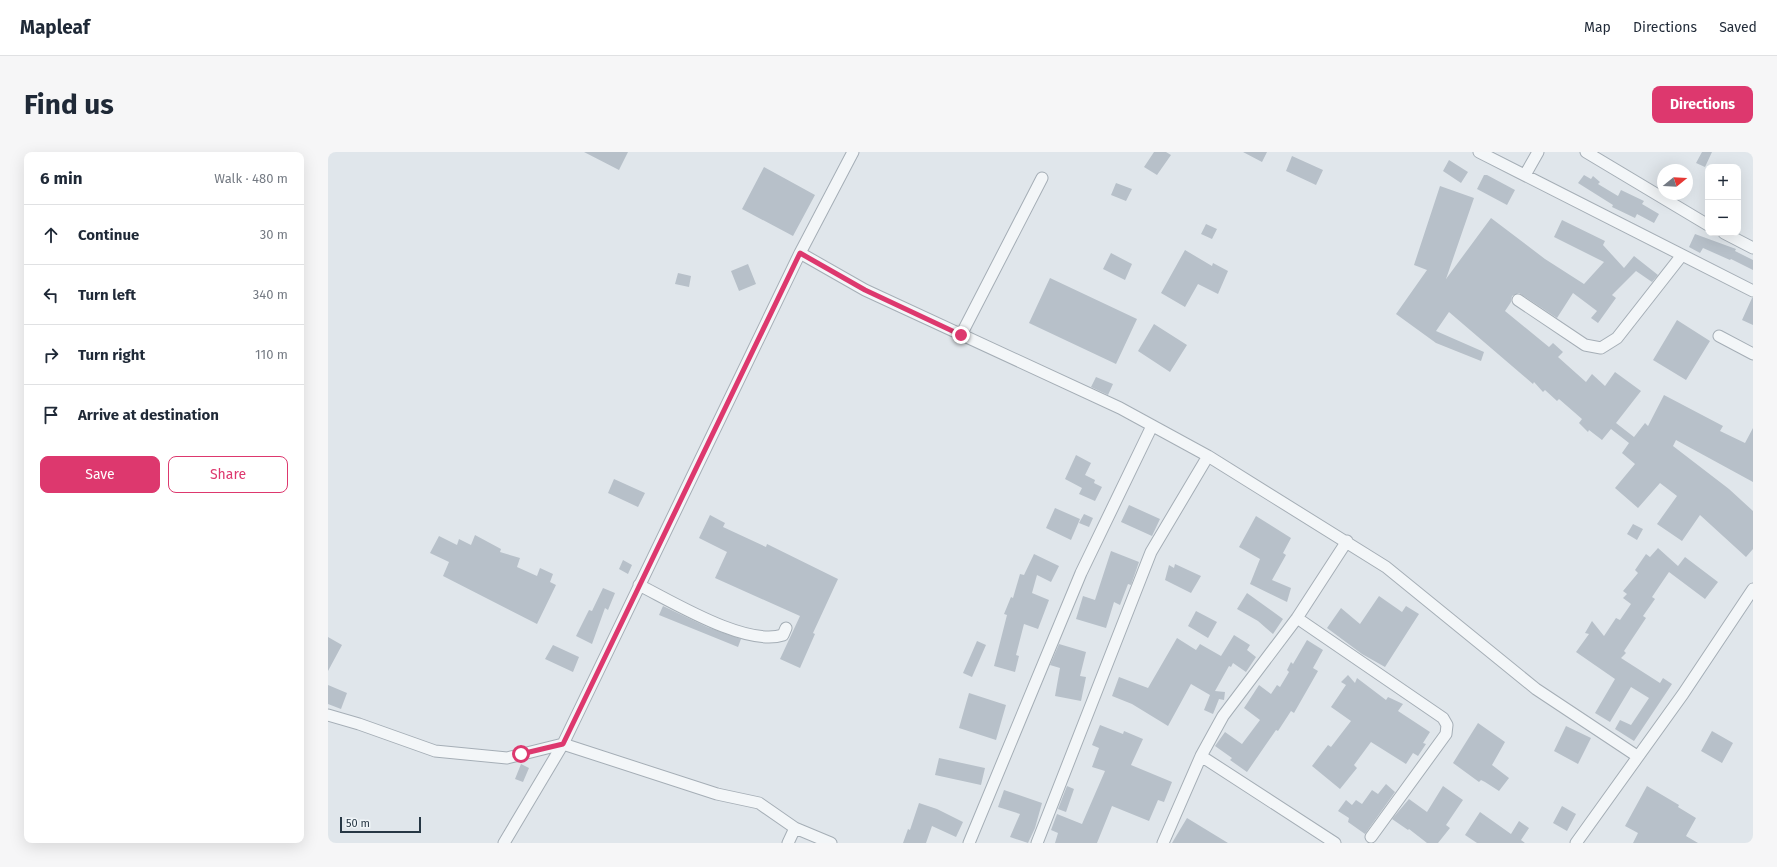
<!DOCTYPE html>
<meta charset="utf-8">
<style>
:root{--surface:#fff;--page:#f6f6f7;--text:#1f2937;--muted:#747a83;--line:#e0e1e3;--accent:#dd386e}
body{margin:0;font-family:"Fira Sans",sans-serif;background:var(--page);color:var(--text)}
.controls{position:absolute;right:12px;top:12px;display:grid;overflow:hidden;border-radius:8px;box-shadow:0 4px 16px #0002}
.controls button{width:36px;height:36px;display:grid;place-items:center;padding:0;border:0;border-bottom:1px solid var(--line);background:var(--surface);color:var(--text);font:20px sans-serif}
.compass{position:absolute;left:1329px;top:12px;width:36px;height:36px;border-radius:50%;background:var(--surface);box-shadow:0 4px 16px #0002;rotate:72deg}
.scale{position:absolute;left:12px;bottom:10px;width:81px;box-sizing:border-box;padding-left:4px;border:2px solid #273744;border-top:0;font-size:11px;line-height:14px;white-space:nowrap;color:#273744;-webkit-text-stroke:3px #f0f5f8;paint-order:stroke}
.stop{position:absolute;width:12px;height:12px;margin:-9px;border:3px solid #dd386e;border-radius:50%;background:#fff}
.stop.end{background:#dd386e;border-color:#fff;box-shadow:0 1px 4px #0008}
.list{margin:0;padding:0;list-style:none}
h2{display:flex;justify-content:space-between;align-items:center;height:52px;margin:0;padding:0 16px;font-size:17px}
h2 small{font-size:13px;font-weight:400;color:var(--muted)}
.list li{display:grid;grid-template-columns:26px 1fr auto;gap:12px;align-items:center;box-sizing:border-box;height:60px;padding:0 16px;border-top:1px solid var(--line)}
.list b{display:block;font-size:15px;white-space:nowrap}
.list em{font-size:13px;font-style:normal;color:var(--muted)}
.actions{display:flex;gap:8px;padding:12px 16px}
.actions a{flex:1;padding:9px 0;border:1px solid var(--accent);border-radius:8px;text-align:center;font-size:14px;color:var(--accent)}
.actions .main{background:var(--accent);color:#fff}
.icon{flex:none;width:22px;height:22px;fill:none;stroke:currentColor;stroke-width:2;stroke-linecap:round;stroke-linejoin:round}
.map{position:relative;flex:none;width:1425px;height:691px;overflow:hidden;border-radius:8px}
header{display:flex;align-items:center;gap:24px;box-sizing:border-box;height:56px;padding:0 20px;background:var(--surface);border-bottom:1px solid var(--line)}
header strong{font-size:19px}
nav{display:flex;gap:22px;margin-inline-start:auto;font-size:14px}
.intro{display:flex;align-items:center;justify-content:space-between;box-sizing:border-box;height:96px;padding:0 24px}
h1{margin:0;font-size:28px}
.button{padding:10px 18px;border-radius:8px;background:var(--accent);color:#fff;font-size:14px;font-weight:700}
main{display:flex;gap:24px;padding:0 24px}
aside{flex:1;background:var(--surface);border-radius:8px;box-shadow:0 4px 16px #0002}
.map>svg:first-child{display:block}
</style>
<header>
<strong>Mapleaf</strong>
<nav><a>Map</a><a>Directions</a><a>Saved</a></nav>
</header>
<div class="intro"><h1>Find us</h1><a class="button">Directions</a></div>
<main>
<aside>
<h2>6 min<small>Walk · 480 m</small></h2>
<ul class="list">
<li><svg class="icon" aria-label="ahead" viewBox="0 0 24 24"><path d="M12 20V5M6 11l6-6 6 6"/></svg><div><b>Continue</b></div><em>30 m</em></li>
<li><svg class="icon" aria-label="left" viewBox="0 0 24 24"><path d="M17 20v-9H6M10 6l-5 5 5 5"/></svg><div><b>Turn left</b></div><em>340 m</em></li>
<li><svg class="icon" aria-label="right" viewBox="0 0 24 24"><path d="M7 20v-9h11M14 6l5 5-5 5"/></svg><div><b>Turn right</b></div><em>110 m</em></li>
<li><svg class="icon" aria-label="arrive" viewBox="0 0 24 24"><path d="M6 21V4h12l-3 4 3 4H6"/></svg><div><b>Arrive at destination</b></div></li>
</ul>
<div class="actions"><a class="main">Save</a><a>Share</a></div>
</aside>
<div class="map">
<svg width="1425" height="691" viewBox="0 0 1425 691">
<rect width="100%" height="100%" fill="#e0e6eb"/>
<!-- building -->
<path fill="#b7c0c9" d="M 256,0 L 300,0 L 291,18 Z
M 826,0 L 838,0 L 843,3 L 829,23 L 816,15 Z
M 915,0 L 939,0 L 934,10 Z
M 1374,0 L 1384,0 L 1377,15 L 1368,11 Z
M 964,4 L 995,18 L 988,33 L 958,19 Z
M 1121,8 L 1140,20 L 1133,31 L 1115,19 Z
M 436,15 L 487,43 L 465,84 L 414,57 Z
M 1156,23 L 1159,23 L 1187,38 L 1179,53 L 1149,37 Z
M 1256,23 L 1263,27 L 1265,24 L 1272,30 L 1270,32 L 1290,44 L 1293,38 L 1316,49 L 1314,52 L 1331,62 L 1326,71 L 1309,62 L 1307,66 L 1284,55 L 1285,53 L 1250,31 Z
M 788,31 L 804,37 L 798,49 L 783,43 Z
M 1112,34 L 1146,46 L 1118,127 L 1163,66 L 1217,107 L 1256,132 L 1276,110 L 1226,85 L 1234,68 L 1277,89 L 1275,93 L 1296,116 L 1306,104 L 1330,123 L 1324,130 L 1308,119 L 1284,143 L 1288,146 L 1270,171 L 1263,166 L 1269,159 L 1245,141 L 1229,166 L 1191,141 L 1184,144 L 1183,150 L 1177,159 L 1221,195 L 1225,191 L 1235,200 L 1230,205 L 1258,230 L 1264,222 L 1277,234 L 1287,220 L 1313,239 L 1288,271 L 1306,285 L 1317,271 L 1320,274 L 1336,243 L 1395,274 L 1392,279 L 1417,291 L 1425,276 L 1425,330 L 1348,288 L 1345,294 L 1401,337 L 1425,359 L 1425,397 L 1418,405 L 1372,363 L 1354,389 L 1329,372 L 1349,344 L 1332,331 L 1310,356 L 1287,336 L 1307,312 L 1294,301 L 1301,291 L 1283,277 L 1274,288 L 1261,278 L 1260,280 L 1251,271 L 1254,267 L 1231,247 L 1229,249 L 1217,238 L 1215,240 L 1206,230 L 1205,232 L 1121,160 L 1108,179 L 1156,200 L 1153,209 L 1108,191 L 1068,162 L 1099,118 L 1086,113 Z
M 878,72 L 889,77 L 884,87 L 873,82 Z
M 1367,82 L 1408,97 L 1407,99 L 1425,108 L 1425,118 L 1403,107 L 1402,108 L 1375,96 L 1372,101 L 1361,95 Z
M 857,98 L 884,114 L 885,111 L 900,119 L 890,142 L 870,132 L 857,155 L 833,141 Z
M 783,101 L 804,112 L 797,128 L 775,117 Z
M 420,112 L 428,132 L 411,139 L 403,119 Z
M 350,121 L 363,124 L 361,135 L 347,132 Z
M 722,126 L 809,167 L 788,212 L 701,171 Z
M 1424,146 L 1425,146 L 1425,173 L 1414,168 Z
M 1349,168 L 1382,189 L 1358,228 L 1325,208 Z
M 826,172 L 859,193 L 842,220 L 810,199 Z
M 768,225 L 785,232 L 780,243 L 763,235 Z
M 748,303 L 763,311 L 757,323 L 767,328 L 766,331 L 774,335 L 767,349 L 751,342 L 754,336 L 737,327 Z
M 286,327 L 317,341 L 310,355 L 280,341 Z
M 801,353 L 832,367 L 824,384 L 793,370 Z
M 727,356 L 752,367 L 743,388 L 718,376 Z
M 756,362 L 765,366 L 761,375 L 751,371 Z
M 382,363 L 397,371 L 395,375 L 438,395 L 439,392 L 510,427 L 485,481 L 487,482 L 472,516 L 452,507 L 472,464 L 387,426 L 399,400 L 371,386 Z
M 928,364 L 963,386 L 955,401 L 958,403 L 944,428 L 963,436 L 959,450 L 922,432 L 932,407 L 911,395 Z
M 1305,372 L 1315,377 L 1309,388 L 1299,382 Z
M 147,383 L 173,397 L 172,400 L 192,406 L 189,415 L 209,424 L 212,416 L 225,422 L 222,430 L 228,433 L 209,472 L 115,424 L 121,410 L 102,401 L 111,384 L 129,393 L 131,387 L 143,393 Z
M 1330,396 L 1350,414 L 1357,405 L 1390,430 L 1377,447 L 1341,420 L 1324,445 L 1327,447 L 1315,464 L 1318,466 L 1296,499 L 1298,501 L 1293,506 L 1332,531 L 1335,526 L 1344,532 L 1306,589 L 1287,577 L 1292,568 L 1303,573 L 1321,546 L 1303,535 L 1282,570 L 1267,561 L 1287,527 L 1248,500 L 1261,482 L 1257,481 L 1264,469 L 1276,484 L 1288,466 L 1292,468 L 1303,452 L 1295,446 L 1299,442 L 1295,439 L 1310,421 L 1307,418 L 1318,402 L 1322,405 Z
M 783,399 L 811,410 L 803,433 L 800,432 L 792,453 L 786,450 L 778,476 L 748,467 L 755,444 L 767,448 Z
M 706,402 L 731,414 L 723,430 L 709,423 L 704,441 L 721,448 L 710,477 L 696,472 L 688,503 L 691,504 L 687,520 L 666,514 L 679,463 L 676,462 L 683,445 L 685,446 L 692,422 L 696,423 Z
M 295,408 L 304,413 L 300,422 L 291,417 Z
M 847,412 L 873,424 L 863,441 L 837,428 L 841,413 L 846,416 Z
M 275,436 L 287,441 L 280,458 L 277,456 L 264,492 L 248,484 L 261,458 L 264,459 Z
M 919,441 L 955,467 L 945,482 L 930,469 L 909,457 Z
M 1051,444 L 1074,460 L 1078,454 L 1091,462 L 1057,515 L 1034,502 L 999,476 L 1013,456 L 1032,472 Z
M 335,454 L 379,475 L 413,487 L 410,495 L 331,463 Z
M 868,459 L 889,470 L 880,486 L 860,474 Z
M 906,483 L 922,493 L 919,498 L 928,505 L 918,520 L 905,511 L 903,515 L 901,514 L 887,539 L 897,540 L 896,548 L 891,547 L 885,562 L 876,558 L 882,543 L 863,532 L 840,574 L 804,552 L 784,544 L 791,525 L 820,536 L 849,486 L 868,498 L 872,492 L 893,504 Z
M 0,485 L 14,493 L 0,519 Z
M 979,488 L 995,498 L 985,516 L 990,519 L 966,561 L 963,559 L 950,579 L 948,578 L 919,620 L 902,608 L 904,606 L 887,594 L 897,580 L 914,592 L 932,568 L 916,556 L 931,533 L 943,542 L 949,533 L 952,535 L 961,520 L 959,518 L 963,510 L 965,512 Z
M 649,489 L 658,493 L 644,525 L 635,521 Z
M 731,492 L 758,500 L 752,524 L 758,525 L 753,549 L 727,544 L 732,516 L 722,513 Z
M 225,493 L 251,505 L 245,520 L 217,507 Z
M 1020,523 L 1027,531 L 1029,526 L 1058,548 L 1060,545 L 1075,552 L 1070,559 L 1102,580 L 1095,591 L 1098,592 L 1090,604 L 1085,601 L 1078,612 L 1043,590 L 1026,613 L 1029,616 L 1012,637 L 984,614 L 1000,593 L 1003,595 L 1023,569 L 1003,555 L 1018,533 L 1013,530 Z
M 0,533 L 19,541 L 13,557 L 0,552 Z
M 641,541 L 678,553 L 668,588 L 631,576 Z
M 1150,571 L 1177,590 L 1164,613 L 1181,626 L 1171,639 L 1157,630 L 1153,628 L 1151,630 L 1125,611 Z
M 772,573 L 795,582 L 796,579 L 815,587 L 803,613 L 844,630 L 836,650 L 830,648 L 821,669 L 784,654 L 769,691 L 727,691 L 730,681 L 723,678 L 729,662 L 754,672 L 777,619 L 764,615 L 771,596 L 764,593 Z
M 1238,574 L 1263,586 L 1250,612 L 1226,599 Z
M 1384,579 L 1405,591 L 1394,611 L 1373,599 Z
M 611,606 L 657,616 L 653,633 L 607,623 Z
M 193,612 L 201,616 L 195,630 L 187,627 Z
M 1058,632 L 1067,640 L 1037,682 L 1020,670 L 1021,666 L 1010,659 L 1018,648 L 1024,653 L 1028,648 L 1034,652 L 1044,638 L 1050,642 Z
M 739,634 L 746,637 L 738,660 L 730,657 Z
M 1115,634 L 1135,648 L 1118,673 L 1122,676 L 1110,691 L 1099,691 L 1081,677 L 1080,678 L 1064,667 L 1081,647 L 1099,660 Z
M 1319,634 L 1351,653 L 1350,655 L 1368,666 L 1358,684 L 1370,691 L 1305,691 L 1310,681 L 1297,674 Z
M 676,638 L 714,651 L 707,676 L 700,691 L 682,685 L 692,662 L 670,655 Z
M 591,651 L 609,657 L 635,670 L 628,685 L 604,674 L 598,691 L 575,691 L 580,677 L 582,678 Z
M 1234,654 L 1248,662 L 1239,679 L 1225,671 Z
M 1152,660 L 1183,682 L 1191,669 L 1201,676 L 1193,688 L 1197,691 L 1149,691 L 1137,683 Z
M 859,666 L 900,691 L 844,691 Z"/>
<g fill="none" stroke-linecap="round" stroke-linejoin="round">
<!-- minor casing -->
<g stroke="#a5aeb6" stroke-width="13">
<path id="minor" d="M 1151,0 L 1425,139
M 1258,0 L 1380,73
M 1197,23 L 1210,0
M 1396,81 L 1425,96
M 472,101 L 537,138 L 792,256 L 880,304 L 1058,415 L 1208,537 L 1309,604
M 1190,148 L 1257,193 L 1273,196 L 1289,186 L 1354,103
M 633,183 L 714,26
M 1391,184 L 1425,202
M 311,433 C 345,450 418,495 455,483 L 458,476
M 969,466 L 1115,566 L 1119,573 L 1118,582 L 1043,685
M 0,563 L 31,572 L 107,599 L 179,606 L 235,592 L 389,642 L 431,651 L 467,676 L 503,691
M 873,604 L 1007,691
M 176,691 L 235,592 L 472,101 L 525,0
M 460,691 L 467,676
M 641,691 L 753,421 L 824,274
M 709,691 L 823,400 L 880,304
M 835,691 L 873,604 L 895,564 L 969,466 L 1019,389
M 1248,691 L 1355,542 L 1425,437"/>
</g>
<!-- minor -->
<use href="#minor" stroke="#f3f6f8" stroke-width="11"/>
</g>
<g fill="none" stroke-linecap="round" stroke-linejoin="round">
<!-- route -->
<path stroke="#dd386e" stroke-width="5" d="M 193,602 L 235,592 L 472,101 L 537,138 L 633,183"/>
</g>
</svg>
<div class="controls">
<button>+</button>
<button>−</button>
</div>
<svg class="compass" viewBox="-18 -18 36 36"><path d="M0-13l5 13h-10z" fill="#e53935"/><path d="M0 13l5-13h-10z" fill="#747a83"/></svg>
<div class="scale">50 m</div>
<div class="stop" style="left:193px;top:602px"></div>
<div class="stop end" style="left:633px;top:183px"></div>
</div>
</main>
